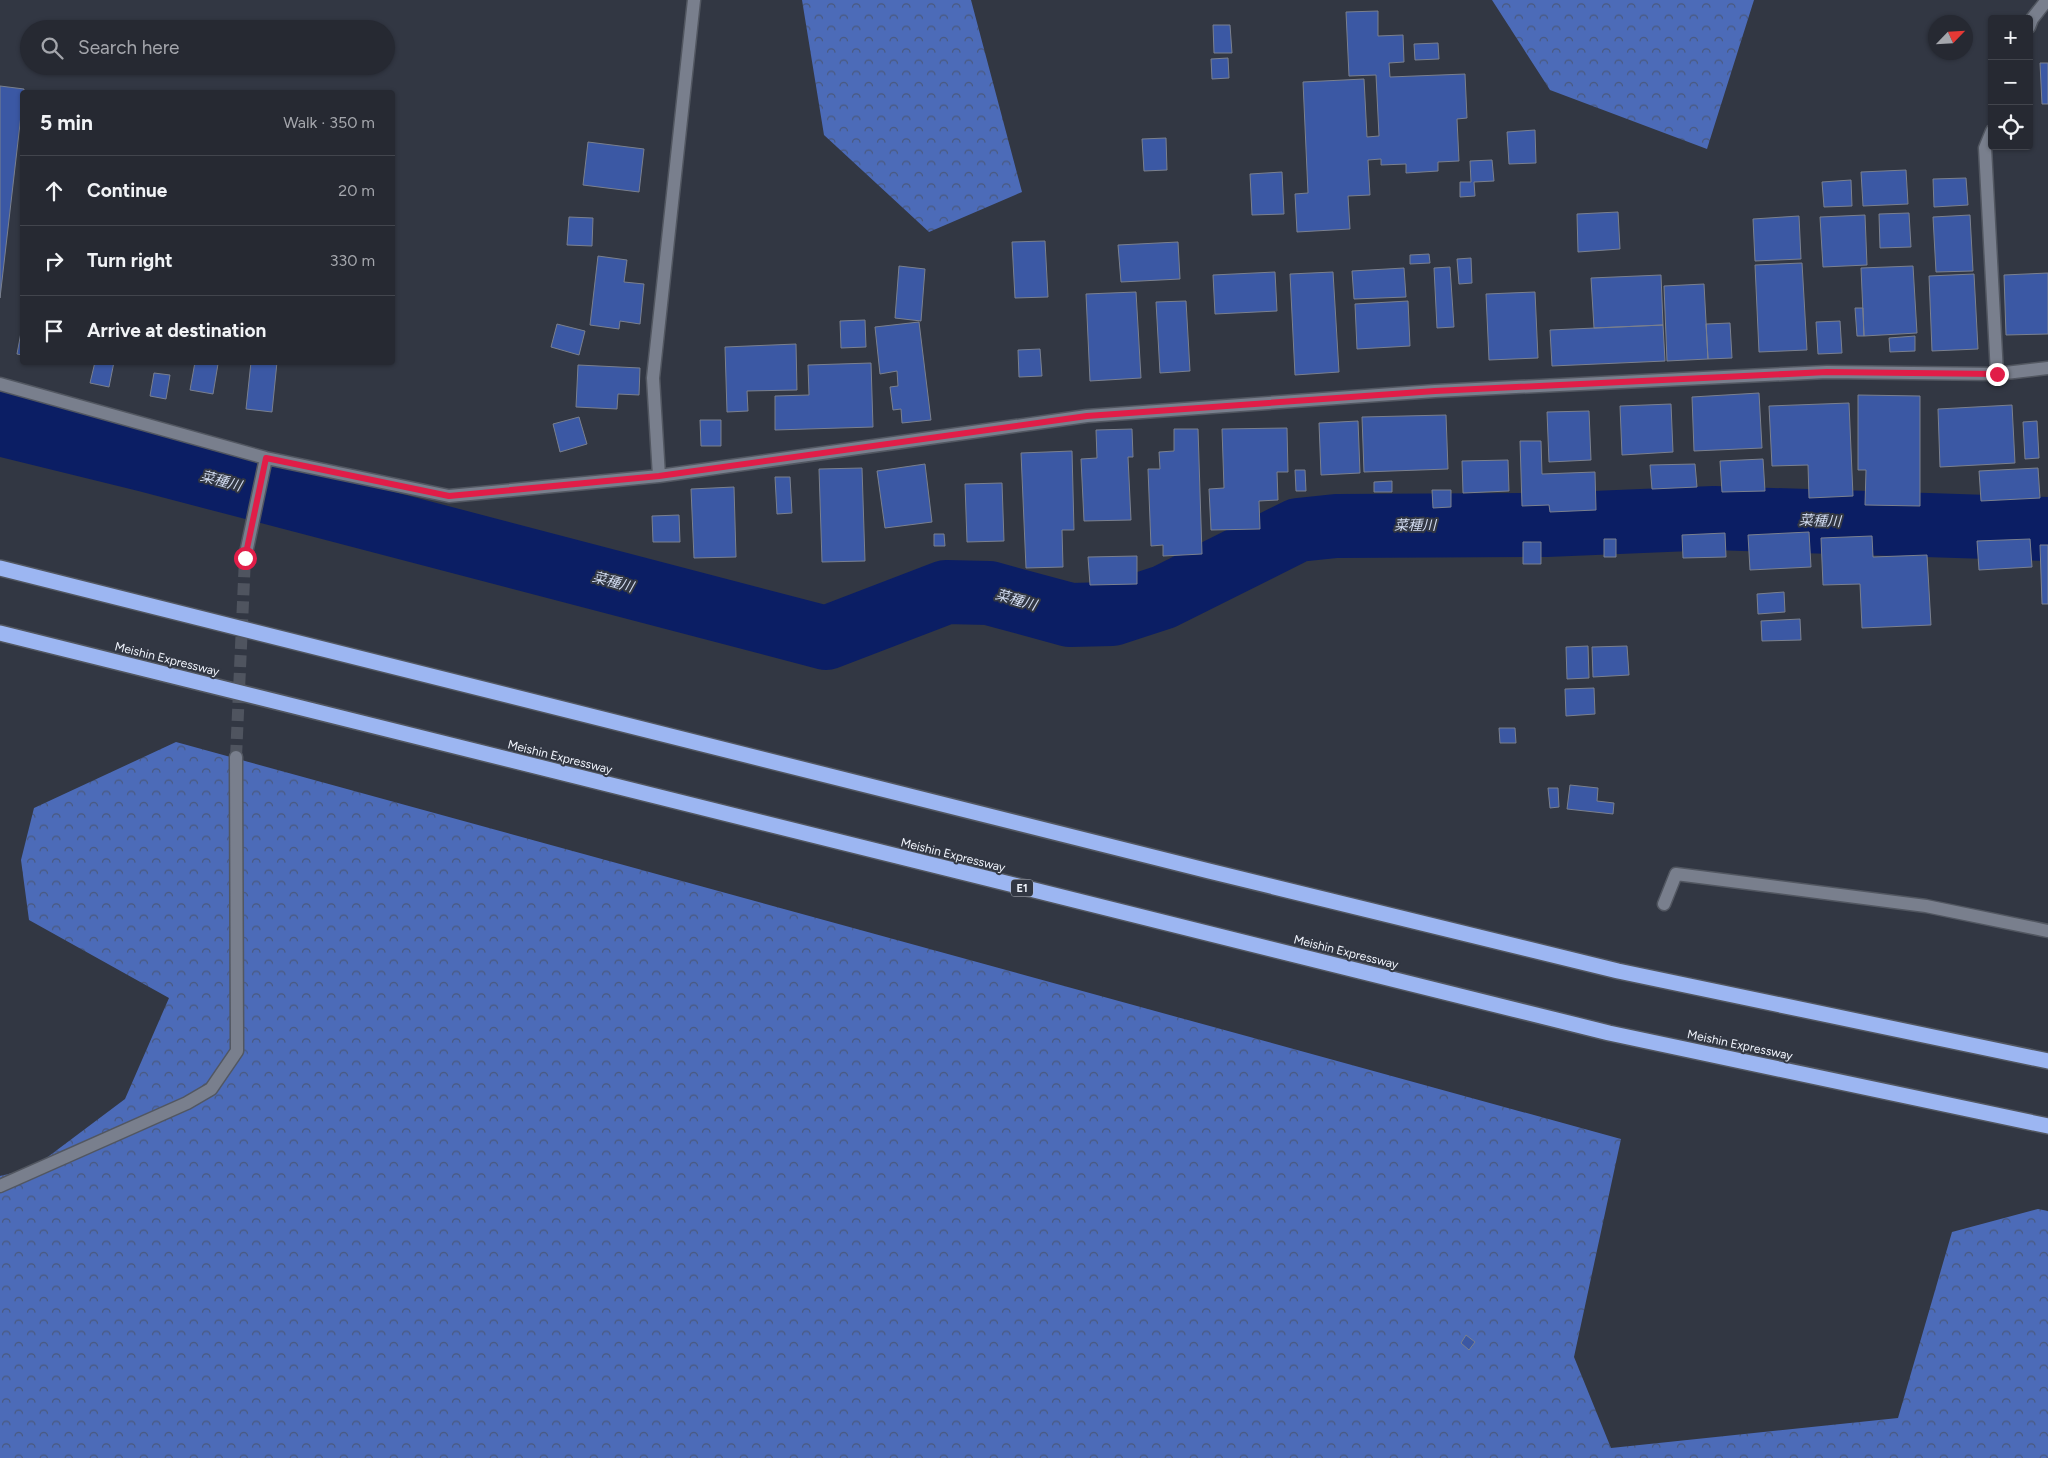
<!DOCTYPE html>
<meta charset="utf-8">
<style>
:root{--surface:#262932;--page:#32353e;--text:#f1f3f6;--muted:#a4a6ac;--line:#42454d}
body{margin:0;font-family:Figtree,"Noto Sans JP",sans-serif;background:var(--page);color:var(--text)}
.controls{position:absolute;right:15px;top:15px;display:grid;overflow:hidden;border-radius:5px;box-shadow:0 1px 4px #0004}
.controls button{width:45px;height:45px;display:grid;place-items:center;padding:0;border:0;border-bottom:1px solid var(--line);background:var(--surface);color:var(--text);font:25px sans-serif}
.compass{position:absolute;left:1928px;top:15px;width:45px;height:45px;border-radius:50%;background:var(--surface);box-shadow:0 1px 4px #0004;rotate:65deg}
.stop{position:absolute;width:15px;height:15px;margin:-11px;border:4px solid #e11d48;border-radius:50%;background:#fff}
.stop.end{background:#e11d48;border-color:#fff;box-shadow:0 1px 5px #0008}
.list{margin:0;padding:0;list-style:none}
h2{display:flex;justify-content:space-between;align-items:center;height:65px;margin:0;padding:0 20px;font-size:21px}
h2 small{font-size:16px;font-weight:400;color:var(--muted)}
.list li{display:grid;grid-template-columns:32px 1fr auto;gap:15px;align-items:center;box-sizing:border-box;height:70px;padding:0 20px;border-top:1px solid var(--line)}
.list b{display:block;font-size:19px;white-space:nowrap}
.list em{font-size:16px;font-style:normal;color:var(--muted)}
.icon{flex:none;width:28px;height:28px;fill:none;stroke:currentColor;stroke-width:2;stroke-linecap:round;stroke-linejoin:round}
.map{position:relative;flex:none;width:2048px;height:1458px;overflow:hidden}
.search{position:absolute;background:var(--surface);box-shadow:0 1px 4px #0004;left:20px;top:20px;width:375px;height:55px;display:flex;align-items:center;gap:12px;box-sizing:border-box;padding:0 18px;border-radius:28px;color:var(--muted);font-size:19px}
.panel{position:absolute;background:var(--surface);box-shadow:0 1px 4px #0004;left:20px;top:90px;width:375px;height:275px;border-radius:5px}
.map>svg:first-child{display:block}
</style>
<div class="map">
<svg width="2048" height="1458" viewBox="0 0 2048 1458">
<defs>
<pattern id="forest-crowns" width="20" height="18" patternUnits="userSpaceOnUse" patternTransform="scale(1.25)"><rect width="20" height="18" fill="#4c6bb8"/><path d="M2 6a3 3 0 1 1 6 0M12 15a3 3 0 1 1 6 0" fill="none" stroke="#4a597d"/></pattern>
</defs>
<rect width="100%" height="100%" fill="#323743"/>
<!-- forest -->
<path fill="url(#forest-crowns)" d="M 802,0 L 971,0 L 1022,192 L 929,232 L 824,135 Z
M 1492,0 L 1754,0 L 1707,149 L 1550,90 Z
M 176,742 L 1621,1139 L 1574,1357 L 1611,1448 L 1898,1418 L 1952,1232 L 2038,1209 L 2048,1211 L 2048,1458 L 0,1458 L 0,1176 L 33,1168 L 125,1099 L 169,998 L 29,920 L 21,860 L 34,808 Z"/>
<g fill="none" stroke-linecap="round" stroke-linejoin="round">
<!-- river -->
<path stroke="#0b1e64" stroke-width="64" d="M 0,424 L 146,460 L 826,638 L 946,592 L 989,593 L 1070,615 L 1112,614 L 1164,597 L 1298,530 L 1336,526 L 1546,525 L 1714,518 L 2048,529"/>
</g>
<!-- building -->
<path fill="#3b58a4" stroke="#7a808e" d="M 1378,11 L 1378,36 L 1403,35 L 1404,62 L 1389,63 L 1390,77 L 1465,74 L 1467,118 L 1457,119 L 1459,161 L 1438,162 L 1438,171 L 1406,173 L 1406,164 L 1381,165 L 1381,159 L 1368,160 L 1370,195 L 1348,196 L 1350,229 L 1297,232 L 1295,194 L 1308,193 L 1303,82 L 1364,79 L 1367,137 L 1379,136 L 1376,75 L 1349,76 L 1346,12 Z
M 1213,25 L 1230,25 L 1232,53 L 1214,53 Z
M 1438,43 L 1439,59 L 1415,60 L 1414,44 Z
M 1228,58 L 1229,78 L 1212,79 L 1211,59 Z
M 2040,63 L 2048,63 L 2048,104 L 2042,104 Z
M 163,66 L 182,66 L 181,71 L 163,69 Z
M 190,66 L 207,66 L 206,74 L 189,72 Z
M 0,86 L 24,89 L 0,298 Z
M 1535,130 L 1536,163 L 1509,164 L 1507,132 Z
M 1166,138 L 1167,170 L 1144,171 L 1142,139 Z
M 588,142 L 644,149 L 639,192 L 583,185 Z
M 1492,160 L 1494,181 L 1474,182 L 1475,196 L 1460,197 L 1460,182 L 1471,182 L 1470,161 Z
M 1906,170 L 1908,204 L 1863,206 L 1861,172 Z
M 1282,172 L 1284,214 L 1252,215 L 1250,174 Z
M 1966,178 L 1968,205 L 1934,207 L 1933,179 Z
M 1851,180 L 1852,206 L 1824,207 L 1822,182 Z
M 1618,212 L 1620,249 L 1578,252 L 1577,214 Z
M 1909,213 L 1911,247 L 1880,248 L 1879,214 Z
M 1865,215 L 1867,265 L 1823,267 L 1820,217 Z
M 1970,215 L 1973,271 L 1936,272 L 1933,217 Z
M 1799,216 L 1801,259 L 1755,261 L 1753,219 Z
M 569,217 L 593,218 L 592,246 L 567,245 Z
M 1045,241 L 1048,297 L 1015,298 L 1012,242 Z
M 1178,242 L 1180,279 L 1121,282 L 1118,245 Z
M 1429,254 L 1430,263 L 1410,264 L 1410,255 Z
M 598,256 L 627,260 L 624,282 L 644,284 L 640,324 L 620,321 L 619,329 L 590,325 Z
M 1471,258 L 1472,283 L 1459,284 L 1457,259 Z
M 1802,263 L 1807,350 L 1759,352 L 1755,265 Z
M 899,266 L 925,269 L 921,321 L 895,318 Z
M 1913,266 L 1917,333 L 1864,336 L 1861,268 Z
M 1450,267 L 1454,327 L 1437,328 L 1434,268 Z
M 1404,268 L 1406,297 L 1354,299 L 1352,271 Z
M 1275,272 L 1277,311 L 1215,314 L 1213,275 Z
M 1333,272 L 1339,372 L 1295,375 L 1290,274 Z
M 2048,273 L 2048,334 L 2006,335 L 2004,275 Z
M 1974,274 L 1978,349 L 1932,351 L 1929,276 Z
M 1661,275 L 1663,325 L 1594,328 L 1591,278 Z
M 1704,284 L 1708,359 L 1667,361 L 1664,286 Z
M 1136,292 L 1141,378 L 1090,381 L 1086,294 Z
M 1535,292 L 1538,358 L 1489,360 L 1486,294 Z
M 1186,301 L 1190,371 L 1160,373 L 1156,302 Z
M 1408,301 L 1410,346 L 1357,349 L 1355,304 Z
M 1855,308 L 1863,308 L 1864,336 L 1857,336 Z
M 865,320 L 866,347 L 841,348 L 840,321 Z
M 1840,321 L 1842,353 L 1818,354 L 1816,322 Z
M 919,322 L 931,420 L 902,423 L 901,409 L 893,410 L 890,387 L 898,386 L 897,371 L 880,374 L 875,327 Z
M 1730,323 L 1732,358 L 1708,359 L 1706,324 Z
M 557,324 L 585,331 L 579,355 L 551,347 Z
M 1663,325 L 1665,361 L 1552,366 L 1550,330 Z
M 22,327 L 22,355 L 17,354 Z
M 1915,336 L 1915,351 L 1890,352 L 1889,338 Z
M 796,344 L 797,390 L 747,391 L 748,411 L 727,412 L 725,347 Z
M 1040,349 L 1042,376 L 1019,377 L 1018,350 Z
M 95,362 L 114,362 L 109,387 L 90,383 Z
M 195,362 L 218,364 L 213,394 L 190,390 Z
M 251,362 L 277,362 L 272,412 L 246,409 Z
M 871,363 L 873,427 L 775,430 L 775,396 L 809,395 L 808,365 Z
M 578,365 L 640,368 L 639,395 L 618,394 L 617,409 L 576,407 Z
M 154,373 L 170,375 L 166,399 L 150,396 Z
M 1759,393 L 1762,448 L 1694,451 L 1692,397 Z
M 1858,395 L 1920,396 L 1920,506 L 1865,505 L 1866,470 L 1858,470 Z
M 1849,403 L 1853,496 L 1809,498 L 1808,465 L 1772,466 L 1769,406 Z
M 1671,404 L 1673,452 L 1622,455 L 1620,406 Z
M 2012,405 L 2015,463 L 1940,467 L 1938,409 Z
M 1589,411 L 1591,460 L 1549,462 L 1547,412 Z
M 1446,415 L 1448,469 L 1364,472 L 1362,417 Z
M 579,417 L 587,444 L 560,452 L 553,424 Z
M 700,420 L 721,420 L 721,446 L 701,446 Z
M 1358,421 L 1360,473 L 1321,475 L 1319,423 Z
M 2037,421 L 2039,458 L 2025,459 L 2023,422 Z
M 1287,428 L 1288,472 L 1277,472 L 1278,500 L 1259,501 L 1260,529 L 1211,530 L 1209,489 L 1224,488 L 1222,429 Z
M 1132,429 L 1133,457 L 1128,457 L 1131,520 L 1084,521 L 1081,459 L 1097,458 L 1096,430 Z
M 1174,429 L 1198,429 L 1202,554 L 1163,556 L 1163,545 L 1151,546 L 1148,469 L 1160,469 L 1159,452 L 1174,451 Z
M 1520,441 L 1541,441 L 1542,474 L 1595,472 L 1596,510 L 1550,512 L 1549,505 L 1522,506 Z
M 1072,451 L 1074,530 L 1062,530 L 1063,567 L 1026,568 L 1021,453 Z
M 1763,459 L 1765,491 L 1722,492 L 1720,461 Z
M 1508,460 L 1509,491 L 1463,493 L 1462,461 Z
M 925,464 L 932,522 L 885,528 L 877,471 Z
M 1695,464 L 1697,487 L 1652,489 L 1650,465 Z
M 862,468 L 865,561 L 822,562 L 819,469 Z
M 2038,468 L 2040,498 L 1981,501 L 1979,471 Z
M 1295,470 L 1305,470 L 1306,491 L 1296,491 Z
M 775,477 L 790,477 L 792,513 L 777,514 Z
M 1392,481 L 1392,492 L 1374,492 L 1374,482 Z
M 1002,483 L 1004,541 L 967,542 L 965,484 Z
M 734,487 L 736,557 L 694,558 L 691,489 Z
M 1432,490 L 1451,490 L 1451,507 L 1433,508 Z
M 679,515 L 680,542 L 653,542 L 652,516 Z
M 1809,532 L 1811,567 L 1750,570 L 1748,535 Z
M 1725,533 L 1726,557 L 1683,558 L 1682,535 Z
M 934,534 L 944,534 L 945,546 L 934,546 Z
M 1872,536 L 1873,557 L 1927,555 L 1931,625 L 1862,628 L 1860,584 L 1823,585 L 1821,538 Z
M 1604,539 L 1616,539 L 1616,557 L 1604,557 Z
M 2030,539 L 2032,567 L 1979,570 L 1977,541 Z
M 1523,542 L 1541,542 L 1541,564 L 1523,564 Z
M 2040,545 L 2048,545 L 2048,604 L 2042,604 Z
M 1137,556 L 1137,584 L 1090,585 L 1088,557 Z
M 1784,592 L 1785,612 L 1758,614 L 1757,594 Z
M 1800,619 L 1801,640 L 1762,641 L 1761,621 Z
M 1588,646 L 1589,678 L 1567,679 L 1566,647 Z
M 1627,646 L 1629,675 L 1593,677 L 1592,647 Z
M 1594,688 L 1595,714 L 1566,716 L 1565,689 Z
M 1499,728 L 1515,728 L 1516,743 L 1500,743 Z
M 1570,785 L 1598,788 L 1597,801 L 1614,803 L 1613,814 L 1567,809 Z
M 1548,788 L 1558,788 L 1559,807 L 1550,808 Z
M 1466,1335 L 1475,1342 L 1469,1350 L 1461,1343 Z"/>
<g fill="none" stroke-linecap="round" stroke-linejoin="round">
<!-- minor-tunnel -->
<path stroke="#4f545f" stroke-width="12" stroke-dasharray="12 6" stroke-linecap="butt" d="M 236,757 L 245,558"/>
<!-- service casing -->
<g stroke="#525761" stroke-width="15">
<path id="service" d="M 1664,904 L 1676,874 L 1926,906 L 2048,931"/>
</g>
<!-- minor casing -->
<g stroke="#525761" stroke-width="15">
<path id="minor" d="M 2029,27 L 2032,19 L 2047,0
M 1992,131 L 1985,148 L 1997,374
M 0,384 L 266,458 L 449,496 L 659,476 L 1087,416 L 1435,391 L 1827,372 L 1997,374 L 2048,368
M 659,476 L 653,378 L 694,0
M 245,558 L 266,458
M 0,1186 L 187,1103 L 211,1089 L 237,1051 L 236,757"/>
</g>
<!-- motorway casing -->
<g stroke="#525761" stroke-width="18">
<path id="motorway" d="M 0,568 L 1209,871 L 1618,971 L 2048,1061
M 0,633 L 1609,1033 L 2048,1126"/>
</g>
<!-- service -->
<use href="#service" stroke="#797f8d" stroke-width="12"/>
<!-- minor -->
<use href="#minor" stroke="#797f8d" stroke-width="12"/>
<!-- motorway -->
<use href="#motorway" stroke="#9cb6f2" stroke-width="15"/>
</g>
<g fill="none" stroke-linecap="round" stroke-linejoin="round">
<!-- route -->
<path stroke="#e11d48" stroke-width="6" d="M 245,558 L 266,458 L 449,496 L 659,476 L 1087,416 L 1435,391 L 1827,372 L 1997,374"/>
</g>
<g text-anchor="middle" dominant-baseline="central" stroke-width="4" stroke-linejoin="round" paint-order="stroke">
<!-- shield labels -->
<rect fill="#323743" stroke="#b8bcc5" stroke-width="1" x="1011" y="879.5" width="22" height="17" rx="4"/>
<g font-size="11" font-weight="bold" fill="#f1f5fd">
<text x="1022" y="888">E1</text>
</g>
<!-- street labels -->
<g font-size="12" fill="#f1f5fd" stroke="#323743">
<text transform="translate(167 659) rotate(14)">Meishin Expressway</text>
<text transform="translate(560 757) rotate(14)">Meishin Expressway</text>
<text transform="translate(953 855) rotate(14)">Meishin Expressway</text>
<text transform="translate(1346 952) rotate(14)">Meishin Expressway</text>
<text transform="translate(1740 1045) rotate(12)">Meishin Expressway</text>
</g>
<!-- water labels -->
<g font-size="14" font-style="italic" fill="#d2dcf1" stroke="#323743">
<text transform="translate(221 481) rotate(15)">菜種川</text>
<text transform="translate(1820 521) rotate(2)">菜種川</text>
<text x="1415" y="525">菜種川</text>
<text transform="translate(613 582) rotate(15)">菜種川</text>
<text transform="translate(1016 600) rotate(16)">菜種川</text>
</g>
</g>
</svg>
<div class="controls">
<button>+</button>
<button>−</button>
<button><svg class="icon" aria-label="locate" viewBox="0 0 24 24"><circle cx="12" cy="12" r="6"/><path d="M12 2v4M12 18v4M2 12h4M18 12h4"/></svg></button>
</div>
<svg class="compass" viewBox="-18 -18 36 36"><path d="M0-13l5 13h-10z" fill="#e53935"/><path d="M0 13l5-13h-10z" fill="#a4a6ac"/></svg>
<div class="stop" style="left:245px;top:558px"></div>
<div class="stop end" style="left:1997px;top:374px"></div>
<div class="search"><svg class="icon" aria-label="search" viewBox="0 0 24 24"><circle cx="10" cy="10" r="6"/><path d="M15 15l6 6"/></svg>Search here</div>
<section class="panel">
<h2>5 min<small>Walk · 350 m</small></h2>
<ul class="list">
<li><svg class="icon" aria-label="ahead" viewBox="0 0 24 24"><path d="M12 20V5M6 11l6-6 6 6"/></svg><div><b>Continue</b></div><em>20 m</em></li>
<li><svg class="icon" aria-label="right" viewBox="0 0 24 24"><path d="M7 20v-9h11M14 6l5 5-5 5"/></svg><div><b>Turn right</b></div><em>330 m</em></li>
<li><svg class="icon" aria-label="arrive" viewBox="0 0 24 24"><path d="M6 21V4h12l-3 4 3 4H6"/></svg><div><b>Arrive at destination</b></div></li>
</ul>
</section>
</div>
